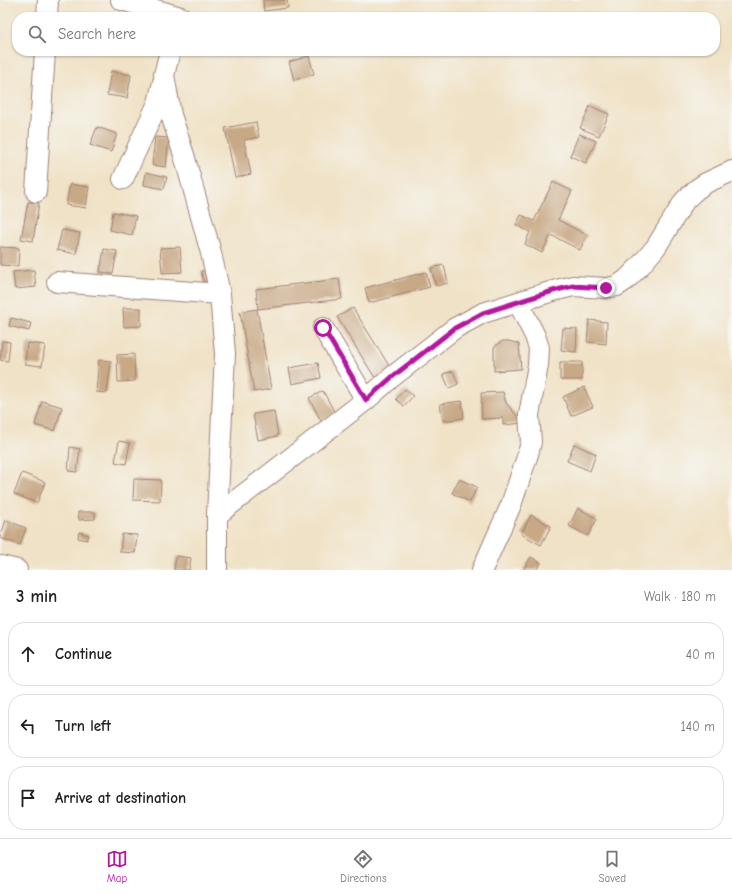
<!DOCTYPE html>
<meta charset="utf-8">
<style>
:root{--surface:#fff;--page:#f2f2f2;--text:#202124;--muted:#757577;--line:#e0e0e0;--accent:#b5179e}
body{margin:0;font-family:"Comic Neue",sans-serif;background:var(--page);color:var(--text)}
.stop{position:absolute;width:12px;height:12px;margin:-9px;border:3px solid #b5179e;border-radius:50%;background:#fff}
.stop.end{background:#b5179e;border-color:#fff;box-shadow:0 1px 4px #0008}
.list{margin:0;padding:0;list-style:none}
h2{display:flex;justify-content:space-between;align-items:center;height:52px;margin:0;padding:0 16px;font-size:17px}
h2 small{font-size:13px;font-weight:400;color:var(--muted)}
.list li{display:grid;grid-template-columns:26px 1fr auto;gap:12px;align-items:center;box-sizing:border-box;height:64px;margin:0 8px 8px;padding:0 8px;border:1px solid var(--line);border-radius:16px}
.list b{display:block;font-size:15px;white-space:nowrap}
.list em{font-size:13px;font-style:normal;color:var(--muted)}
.icon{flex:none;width:22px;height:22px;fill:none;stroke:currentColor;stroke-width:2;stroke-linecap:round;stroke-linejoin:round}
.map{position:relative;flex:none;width:732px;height:570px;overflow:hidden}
.search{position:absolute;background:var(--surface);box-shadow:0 1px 3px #0004;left:12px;right:12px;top:12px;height:44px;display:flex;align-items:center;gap:10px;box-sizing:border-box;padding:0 14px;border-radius:16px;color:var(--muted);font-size:15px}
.sheet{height:268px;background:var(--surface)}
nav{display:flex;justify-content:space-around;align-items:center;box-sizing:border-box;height:56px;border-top:1px solid var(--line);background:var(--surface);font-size:11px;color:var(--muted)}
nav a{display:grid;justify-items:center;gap:2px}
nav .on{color:var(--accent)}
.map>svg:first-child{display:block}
</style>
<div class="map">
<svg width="732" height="570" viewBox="0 0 732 570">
<rect width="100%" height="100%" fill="#f6f6f2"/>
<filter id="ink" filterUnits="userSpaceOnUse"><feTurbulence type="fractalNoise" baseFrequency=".025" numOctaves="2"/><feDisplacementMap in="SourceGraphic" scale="8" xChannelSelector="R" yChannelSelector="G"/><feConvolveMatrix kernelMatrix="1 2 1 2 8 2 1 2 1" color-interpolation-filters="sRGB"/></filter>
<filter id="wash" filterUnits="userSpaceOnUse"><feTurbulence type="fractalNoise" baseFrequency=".012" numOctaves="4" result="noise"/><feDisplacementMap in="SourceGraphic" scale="16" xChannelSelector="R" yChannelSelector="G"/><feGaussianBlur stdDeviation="0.9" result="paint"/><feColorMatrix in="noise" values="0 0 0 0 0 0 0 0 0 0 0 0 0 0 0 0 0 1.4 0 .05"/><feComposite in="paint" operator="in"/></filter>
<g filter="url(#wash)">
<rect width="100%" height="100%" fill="#f0e2c6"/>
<g id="blocks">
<!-- building -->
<path fill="#c8a985" d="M 263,0 L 287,0 L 288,8 L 264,11 Z
M 309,56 L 314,74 L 294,80 L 289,62 Z
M 111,71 L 131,75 L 127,98 L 107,95 Z
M 590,106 L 609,114 L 599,136 L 580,128 Z
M 256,122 L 259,137 L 244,140 L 251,174 L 235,178 L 225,128 Z
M 97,127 L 117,134 L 111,152 L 90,145 Z
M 579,134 L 596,141 L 586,163 L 570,156 Z
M 155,137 L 169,138 L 166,167 L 152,165 Z
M 146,172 L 167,177 L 164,189 L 144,185 Z
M 553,182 L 572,191 L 558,220 L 587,235 L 580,250 L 551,235 L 542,253 L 525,244 L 530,232 L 516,225 L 521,215 L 534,221 Z
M 70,184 L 89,187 L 86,208 L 66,205 Z
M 28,202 L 39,203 L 33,241 L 21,239 Z
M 113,212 L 136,216 L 132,235 L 110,230 Z
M 62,230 L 80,233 L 76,254 L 57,250 Z
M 0,247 L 19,248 L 18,266 L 0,265 Z
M 180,247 L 182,272 L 162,273 L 160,248 Z
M 104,249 L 117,251 L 113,274 L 100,272 Z
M 444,265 L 448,283 L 436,286 L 431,268 Z
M 34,270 L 36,287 L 15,289 L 13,272 Z
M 210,270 L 213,286 L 205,288 L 201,271 Z
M 426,272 L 430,287 L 369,303 L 365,288 Z
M 339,279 L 342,299 L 258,309 L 256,289 Z
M 123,308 L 141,308 L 141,326 L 124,327 Z
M 353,308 L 393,372 L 377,381 L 337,317 Z
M 257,309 L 271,389 L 254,392 L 240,312 Z
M 11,318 L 31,323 L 29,331 L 9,326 Z
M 589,320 L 607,322 L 606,344 L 587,342 Z
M 563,328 L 577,329 L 576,352 L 561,350 Z
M 2,341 L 10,342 L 8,361 L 0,360 Z
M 503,341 L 509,341 L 519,344 L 521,369 L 494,371 L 494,347 Z
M 27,343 L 45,345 L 42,366 L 25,364 Z
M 134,354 L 135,381 L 118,382 L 117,355 Z
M 99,360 L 111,361 L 107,393 L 96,392 Z
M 560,362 L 582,362 L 582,380 L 560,380 Z
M 318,363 L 321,378 L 292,384 L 289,368 Z
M 453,371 L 458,384 L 449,388 L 443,374 Z
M 584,387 L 593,407 L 571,416 L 563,397 Z
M 405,389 L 413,396 L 404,406 L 396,399 Z
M 323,391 L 335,413 L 321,421 L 309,398 Z
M 503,392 L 506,403 L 523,423 L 503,425 L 503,418 L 482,419 L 481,393 Z
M 42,401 L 62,407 L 55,431 L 35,425 Z
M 462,401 L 464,418 L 443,421 L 440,404 Z
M 274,411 L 278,436 L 258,440 L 253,414 Z
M 119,441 L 130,443 L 126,464 L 115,462 Z
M 574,444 L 596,454 L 590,471 L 567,461 Z
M 70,447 L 80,449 L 77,472 L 68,471 Z
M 22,473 L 45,482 L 37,503 L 14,494 Z
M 134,479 L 161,480 L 160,501 L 133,500 Z
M 459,479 L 477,487 L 470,502 L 452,493 Z
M 578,508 L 597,519 L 588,536 L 569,526 Z
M 78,512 L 95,512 L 95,519 L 79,520 Z
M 531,515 L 551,526 L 541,545 L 521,534 Z
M 6,520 L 26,528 L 20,545 L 0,538 Z
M 79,532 L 89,535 L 87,540 L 78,538 Z
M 122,534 L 137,535 L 135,553 L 120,552 Z
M 176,556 L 191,558 L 189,570 L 174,570 Z
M 531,557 L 541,563 L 536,570 L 523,570 Z"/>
</g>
</g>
<g filter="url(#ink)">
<use href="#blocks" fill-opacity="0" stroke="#9d8078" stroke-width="1"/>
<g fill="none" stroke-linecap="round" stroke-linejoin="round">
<!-- minor casing -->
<g stroke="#9d8078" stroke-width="22">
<path id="minor" d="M 121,0 L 181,17
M 47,17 L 48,0
M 170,51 L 164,75 L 171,115 L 184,155 L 211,253 L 220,294 L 225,354 L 217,515 L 217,570
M 123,179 L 158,103 L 163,82
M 36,192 L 45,51
M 57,282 L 220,294
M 323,328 L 366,400
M 217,515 L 366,400 L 392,377 L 455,328 L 483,313 L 553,291 L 573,286 L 606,288 L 617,286 L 626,280 L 640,266 L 656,247 L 685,200 L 697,189 L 706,183 L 732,171
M 1,566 L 17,570
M 482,570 L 511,505 L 528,454 L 531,442 L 529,415 L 538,365 L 539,348 L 535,336 L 518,302"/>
</g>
<!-- minor -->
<use href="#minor" stroke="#fff" stroke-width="20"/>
</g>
</g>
<g fill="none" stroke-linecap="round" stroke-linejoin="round" filter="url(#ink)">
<!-- route -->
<path stroke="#b5179e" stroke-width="5" d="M 323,328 L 366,400 L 392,377 L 455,328 L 483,313 L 553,291 L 573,286 L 606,288"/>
</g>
</svg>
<div class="stop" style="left:323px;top:328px"></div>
<div class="stop end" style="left:606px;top:288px"></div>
<div class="search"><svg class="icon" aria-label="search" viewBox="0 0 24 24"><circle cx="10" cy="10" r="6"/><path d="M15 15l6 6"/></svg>Search here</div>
</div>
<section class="sheet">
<h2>3 min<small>Walk · 180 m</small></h2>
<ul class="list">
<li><svg class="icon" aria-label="ahead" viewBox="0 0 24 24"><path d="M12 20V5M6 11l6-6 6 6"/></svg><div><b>Continue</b></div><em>40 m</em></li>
<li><svg class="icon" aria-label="left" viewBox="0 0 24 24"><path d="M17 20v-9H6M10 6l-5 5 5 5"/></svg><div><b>Turn left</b></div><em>140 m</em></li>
<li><svg class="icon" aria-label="arrive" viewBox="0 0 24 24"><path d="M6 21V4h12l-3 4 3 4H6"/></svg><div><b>Arrive at destination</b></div></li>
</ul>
</section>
<nav>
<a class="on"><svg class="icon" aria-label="map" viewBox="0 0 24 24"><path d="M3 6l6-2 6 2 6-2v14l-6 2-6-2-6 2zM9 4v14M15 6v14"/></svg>Map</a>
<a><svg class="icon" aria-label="directions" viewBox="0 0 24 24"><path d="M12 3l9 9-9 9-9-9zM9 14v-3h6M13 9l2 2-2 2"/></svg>Directions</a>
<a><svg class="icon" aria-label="saved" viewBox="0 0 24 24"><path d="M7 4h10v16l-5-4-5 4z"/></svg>Saved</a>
</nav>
